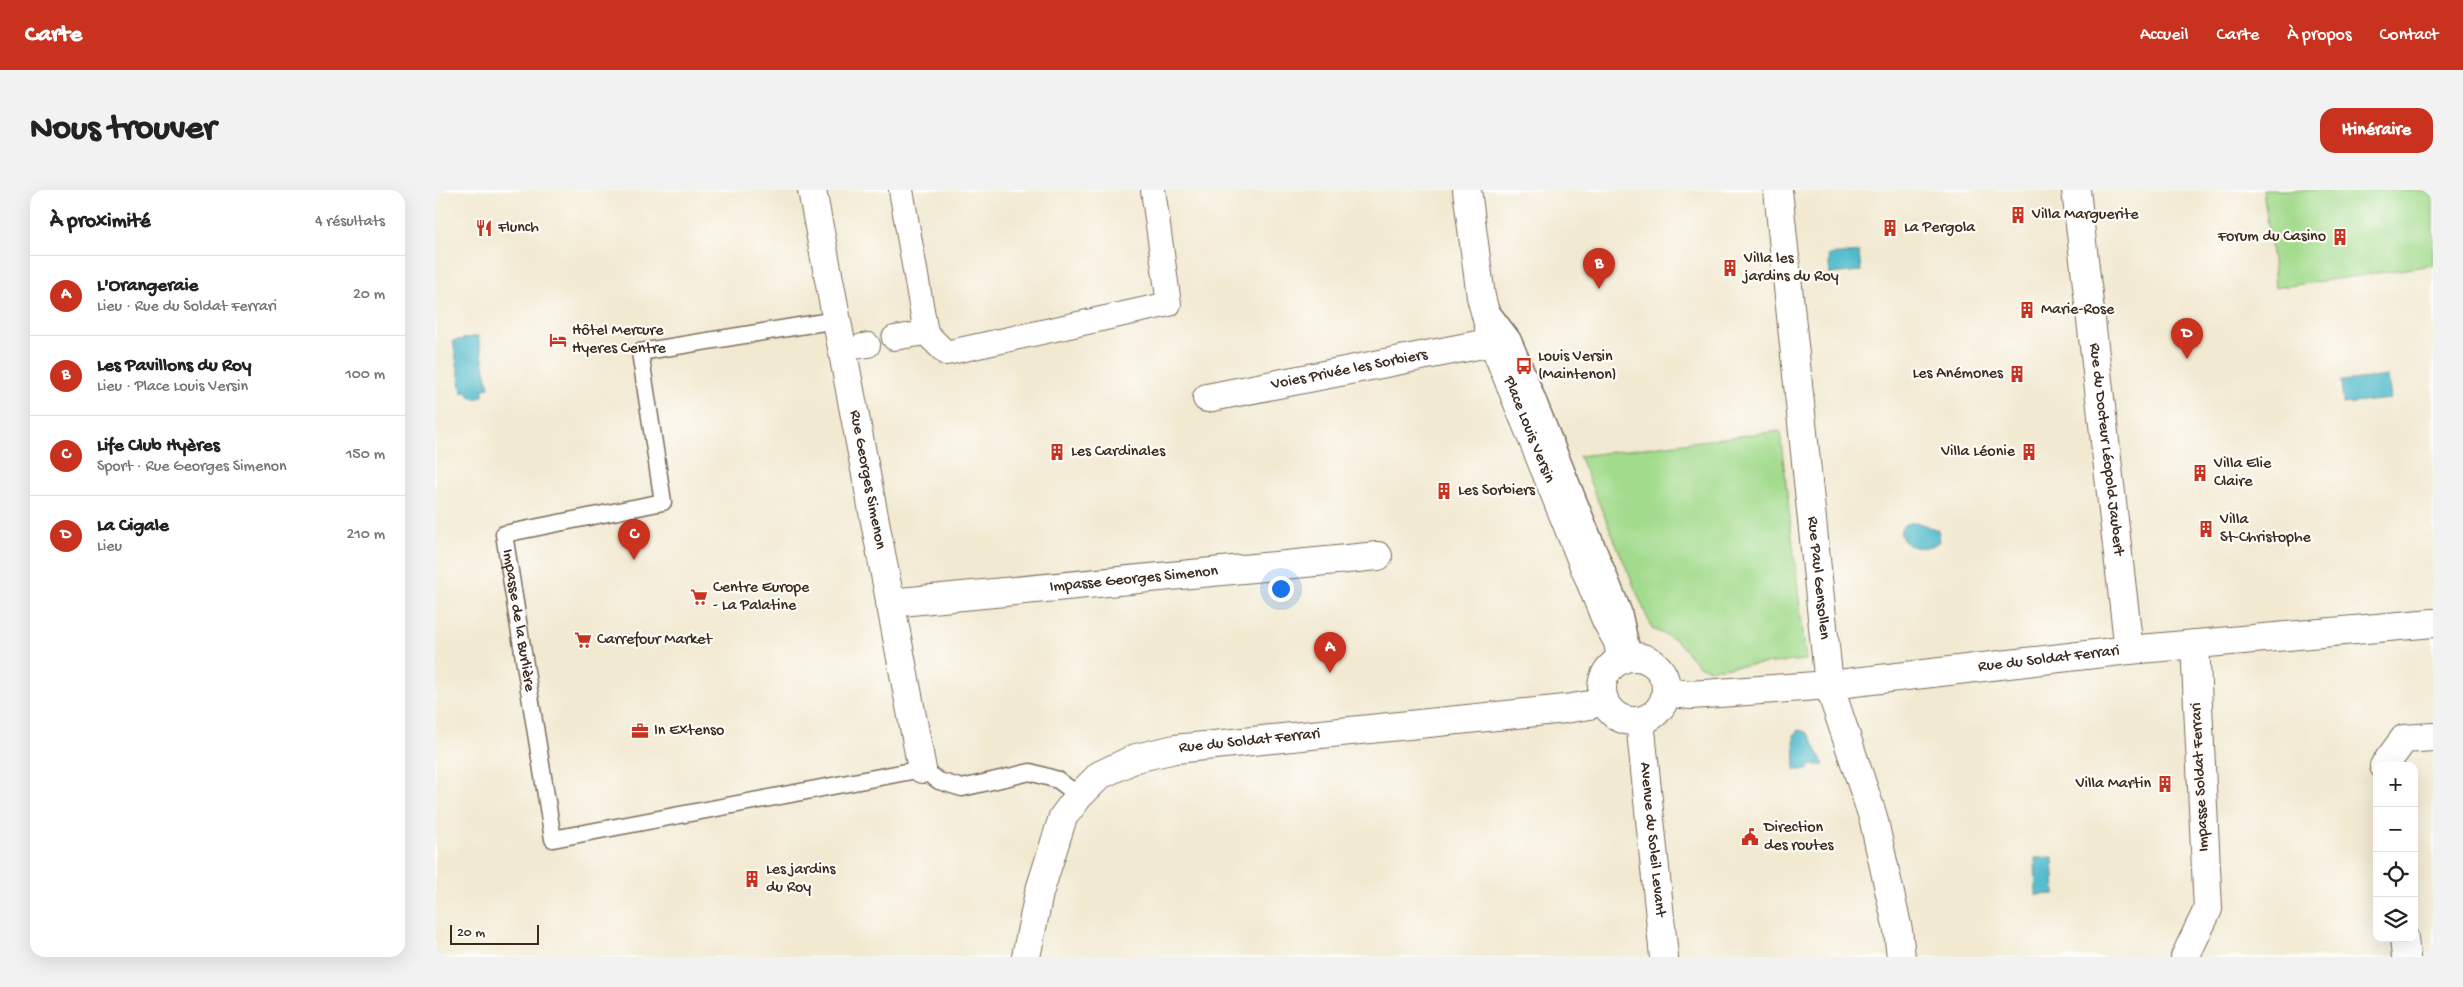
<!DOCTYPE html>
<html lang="fr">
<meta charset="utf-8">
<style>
:root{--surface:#fff;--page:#f2f2f2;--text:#222;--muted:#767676;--line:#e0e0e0;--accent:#c8321e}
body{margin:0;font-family:"Gochi Hand",sans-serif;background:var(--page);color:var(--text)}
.controls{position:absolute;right:15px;bottom:15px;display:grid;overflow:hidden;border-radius:10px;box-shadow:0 5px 20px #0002}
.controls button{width:45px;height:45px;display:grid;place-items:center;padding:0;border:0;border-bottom:1px solid var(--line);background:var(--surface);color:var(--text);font:25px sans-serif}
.scale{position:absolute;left:15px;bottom:12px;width:89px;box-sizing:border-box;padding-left:5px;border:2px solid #3b2a1e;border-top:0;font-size:14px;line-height:18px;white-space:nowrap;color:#3b2a1e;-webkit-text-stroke:4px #fdfcf7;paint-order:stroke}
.you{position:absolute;left:845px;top:398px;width:18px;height:18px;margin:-12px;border:4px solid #fff;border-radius:50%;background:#1a73e8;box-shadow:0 0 0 8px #1a73e833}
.badge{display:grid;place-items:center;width:32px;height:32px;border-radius:50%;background:var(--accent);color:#fff;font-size:16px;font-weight:700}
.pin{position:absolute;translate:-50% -41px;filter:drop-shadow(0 1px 2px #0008)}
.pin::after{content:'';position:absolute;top:26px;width:18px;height:15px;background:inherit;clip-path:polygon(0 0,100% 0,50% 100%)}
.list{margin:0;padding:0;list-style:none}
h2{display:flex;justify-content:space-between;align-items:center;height:65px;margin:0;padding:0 20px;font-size:21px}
h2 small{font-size:16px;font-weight:400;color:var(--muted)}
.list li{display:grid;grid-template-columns:32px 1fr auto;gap:15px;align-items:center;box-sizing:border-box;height:80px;padding:0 20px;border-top:1px solid var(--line)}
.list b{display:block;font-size:19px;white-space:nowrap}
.list p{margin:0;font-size:16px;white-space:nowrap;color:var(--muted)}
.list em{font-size:16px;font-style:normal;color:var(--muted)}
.icon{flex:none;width:28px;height:28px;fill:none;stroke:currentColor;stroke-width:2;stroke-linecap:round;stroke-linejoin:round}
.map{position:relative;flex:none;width:1998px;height:767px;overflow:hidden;border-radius:15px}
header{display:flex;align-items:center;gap:30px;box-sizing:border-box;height:70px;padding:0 25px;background:var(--accent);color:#fff}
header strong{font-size:24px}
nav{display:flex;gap:28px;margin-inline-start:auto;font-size:18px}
.intro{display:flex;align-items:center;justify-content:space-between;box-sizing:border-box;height:120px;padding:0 30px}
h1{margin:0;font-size:35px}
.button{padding:12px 22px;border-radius:15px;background:var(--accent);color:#fff;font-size:18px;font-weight:700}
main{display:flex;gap:30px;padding:0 30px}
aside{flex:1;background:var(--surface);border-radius:15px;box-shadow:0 5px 20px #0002}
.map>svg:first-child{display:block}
</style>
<header>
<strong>Carte</strong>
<nav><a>Accueil</a><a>Carte</a><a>À propos</a><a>Contact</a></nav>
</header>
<div class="intro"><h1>Nous trouver</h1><a class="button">Itinéraire</a></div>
<main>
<aside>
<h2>À proximité<small>4 résultats</small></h2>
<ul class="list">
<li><span class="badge">A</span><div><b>L'Orangeraie</b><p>Lieu · Rue du Soldat Ferrari</p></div><em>20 m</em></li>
<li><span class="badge">B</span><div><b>Les Pavillons du Roy</b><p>Lieu · Place Louis Versin</p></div><em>100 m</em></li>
<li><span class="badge">C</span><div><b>Life Club Hyères</b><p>Sport · Rue Georges Simenon</p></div><em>150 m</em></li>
<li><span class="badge">D</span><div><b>La Cigale</b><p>Lieu</p></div><em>210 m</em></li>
</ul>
</aside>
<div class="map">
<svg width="1998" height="767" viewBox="0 0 1998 767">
<rect width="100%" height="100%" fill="#fdfcf7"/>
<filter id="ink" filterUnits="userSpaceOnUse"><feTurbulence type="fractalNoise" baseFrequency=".02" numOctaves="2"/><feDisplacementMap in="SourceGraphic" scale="10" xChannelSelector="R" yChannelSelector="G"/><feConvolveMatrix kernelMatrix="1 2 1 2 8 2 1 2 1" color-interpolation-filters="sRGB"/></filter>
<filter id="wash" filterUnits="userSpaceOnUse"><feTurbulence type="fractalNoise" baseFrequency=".0096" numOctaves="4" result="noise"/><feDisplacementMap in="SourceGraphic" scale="20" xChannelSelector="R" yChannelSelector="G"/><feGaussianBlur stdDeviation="1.12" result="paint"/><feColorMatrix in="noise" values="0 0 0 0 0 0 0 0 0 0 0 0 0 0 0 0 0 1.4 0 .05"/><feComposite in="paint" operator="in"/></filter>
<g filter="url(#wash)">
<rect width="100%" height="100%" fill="#f2e9d1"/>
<!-- green -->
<path fill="#a3db8d" stroke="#6f8256" d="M 1828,0 L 1998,0 L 1998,75 L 1840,98 L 1838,71 Z
M 1345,241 L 1371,470 L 1275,479 L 1264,476 L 1241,450 L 1217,439 L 1144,266 Z"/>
<!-- water -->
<path fill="#4eb9cb" stroke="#447274" d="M 1424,62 L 1426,81 L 1395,84 L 1393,65 Z
M 43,146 L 54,198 L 48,199 L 48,206 L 41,209 L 36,208 L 32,202 L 27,203 L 18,151 Z
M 1953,186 L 1956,209 L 1908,214 L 1906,191 Z
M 1481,332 L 1503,340 L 1505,351 C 1493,362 1463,360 1466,339 L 1470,334 Z
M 1363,540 L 1371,542 L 1374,545 L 1389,575 L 1376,575 L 1372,580 L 1360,580 L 1359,545 Z
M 1618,667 L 1620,704 L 1601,705 L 1600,668 Z"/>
</g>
<g filter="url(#ink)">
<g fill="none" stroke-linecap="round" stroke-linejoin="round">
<!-- service casing -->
<g stroke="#7b6d5d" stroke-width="19">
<g id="service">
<path d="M 1055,119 L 1077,148 L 1089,176 L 1188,421 L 1197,462"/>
<path id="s1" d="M 401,130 L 205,162 L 228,312 L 69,344 L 118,649 L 487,579 L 504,591 L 527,598 L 595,582 L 623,590 L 644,606"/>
</g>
</g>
<!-- pedestrian casing -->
<g stroke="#7b6d5d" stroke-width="26">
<path id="pedestrian" d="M 491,143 L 511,163 L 734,114 L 718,0
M 459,148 L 491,143 L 466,0
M 427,156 L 433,155"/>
</g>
<!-- minor casing -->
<g stroke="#7b6d5d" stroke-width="30">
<g id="minor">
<path id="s2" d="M 377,0 L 487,579"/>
<path id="s3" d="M 1032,0 L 1046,107 L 1058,152 L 1171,430 L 1183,452 L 1186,470"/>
<path id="s4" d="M 1343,0 L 1394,495 L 1438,627 L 1463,740 L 1466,767"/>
<path id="s5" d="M 1641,0 L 1694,460"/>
<path id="s6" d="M 772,208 L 1058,152"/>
<path id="s7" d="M 455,413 L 943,366"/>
<circle cx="1199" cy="499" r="32"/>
<path id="s8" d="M 1231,502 L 1256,505 L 1394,495 L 1694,460 L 1998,433"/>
<path id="s9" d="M 1205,531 L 1229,767"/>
<path d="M 1949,576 L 1969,549 L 1998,547"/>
<path d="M 1969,748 L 1971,767"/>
<path id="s10" d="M 591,767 L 604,703 L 628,627 L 644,606 L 665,585 L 701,568 L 740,559 L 1130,519 L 1155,515 L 1169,509"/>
<path d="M 1750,767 L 1773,719 L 1760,454"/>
</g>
</g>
<!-- service -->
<use href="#service" stroke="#fff" stroke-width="16"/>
<!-- pedestrian -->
<use href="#pedestrian" stroke="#fff" stroke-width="24"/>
<!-- minor -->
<use href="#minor" stroke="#fff" stroke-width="28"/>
</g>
</g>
<!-- icons -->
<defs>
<g id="building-bare" transform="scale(1.35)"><path d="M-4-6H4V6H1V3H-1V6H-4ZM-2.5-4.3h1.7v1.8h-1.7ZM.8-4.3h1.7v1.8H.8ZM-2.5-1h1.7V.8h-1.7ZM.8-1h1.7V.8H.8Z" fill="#c8321e" stroke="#fdfcf7" stroke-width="2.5" paint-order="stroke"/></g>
<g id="restaurant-bare" transform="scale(1.35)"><path d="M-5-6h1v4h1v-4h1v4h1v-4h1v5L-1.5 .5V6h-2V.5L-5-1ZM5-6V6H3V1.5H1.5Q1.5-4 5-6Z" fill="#c8321e" stroke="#fdfcf7" stroke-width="2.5" paint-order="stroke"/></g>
<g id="hotel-bare" transform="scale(1.35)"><path d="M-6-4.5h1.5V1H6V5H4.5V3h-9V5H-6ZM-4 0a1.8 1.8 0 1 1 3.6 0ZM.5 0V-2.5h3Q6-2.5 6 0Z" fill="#c8321e" stroke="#fdfcf7" stroke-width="2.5" paint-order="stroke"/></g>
<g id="bus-bare" transform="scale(1.35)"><path d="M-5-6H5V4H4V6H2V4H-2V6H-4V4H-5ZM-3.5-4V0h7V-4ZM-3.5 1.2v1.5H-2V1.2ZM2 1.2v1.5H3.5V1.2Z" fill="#c8321e" stroke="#fdfcf7" stroke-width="2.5" paint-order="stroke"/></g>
<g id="supermarket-bare" transform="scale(1.35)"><path d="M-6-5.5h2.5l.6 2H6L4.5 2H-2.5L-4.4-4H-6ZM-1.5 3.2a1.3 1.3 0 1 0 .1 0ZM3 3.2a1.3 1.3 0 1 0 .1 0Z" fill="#c8321e" stroke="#fdfcf7" stroke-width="2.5" paint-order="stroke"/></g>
<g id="office-bare" transform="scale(1.35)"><path d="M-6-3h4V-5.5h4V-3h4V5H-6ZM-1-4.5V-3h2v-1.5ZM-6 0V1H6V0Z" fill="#c8321e" stroke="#fdfcf7" stroke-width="2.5" paint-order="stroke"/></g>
<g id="civic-bare" transform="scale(1.35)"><path d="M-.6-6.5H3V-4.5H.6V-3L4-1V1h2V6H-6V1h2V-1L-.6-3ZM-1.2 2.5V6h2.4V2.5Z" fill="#c8321e" stroke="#fdfcf7" stroke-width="2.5" paint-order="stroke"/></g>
</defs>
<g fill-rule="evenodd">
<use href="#building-bare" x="1583" y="25"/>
<use href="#restaurant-bare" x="49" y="38"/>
<use href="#building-bare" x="1455" y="38"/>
<use href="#building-bare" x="1905" y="47"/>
<use href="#building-bare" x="1295" y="78"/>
<use href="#building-bare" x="1592" y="120"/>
<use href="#hotel-bare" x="123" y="150"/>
<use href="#bus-bare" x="1089" y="176"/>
<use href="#building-bare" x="1582" y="184"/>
<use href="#building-bare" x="622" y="262"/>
<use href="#building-bare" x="1594" y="262"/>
<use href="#building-bare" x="1765" y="283"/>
<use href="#building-bare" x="1009" y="301"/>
<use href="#building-bare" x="1771" y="339"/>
<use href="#supermarket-bare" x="264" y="407"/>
<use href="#supermarket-bare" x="148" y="450"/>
<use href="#office-bare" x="205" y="541"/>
<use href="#building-bare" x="1730" y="594"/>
<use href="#civic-bare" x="1315" y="647"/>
<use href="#building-bare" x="317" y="689"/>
</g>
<g text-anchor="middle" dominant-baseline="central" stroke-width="4.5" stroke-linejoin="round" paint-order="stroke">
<!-- poi labels -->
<g font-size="16" fill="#3b2a1e" stroke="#fdfcf7" text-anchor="start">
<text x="1597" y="25">Villa Marguerite</text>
<text x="63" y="38">Flunch</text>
<text x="1469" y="38">La Pergola</text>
<text x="1891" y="47" text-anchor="end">Forum du Casino</text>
<text x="1309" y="69">Villa les<tspan x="1309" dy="18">jardins du Roy</tspan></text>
<text x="1606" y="120">Marie-Rose</text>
<text x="137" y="141">Hôtel Mercure<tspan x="137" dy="18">Hyeres Centre</tspan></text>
<text x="1103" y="167">Louis Versin<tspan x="1103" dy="18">(Maintenon)</tspan></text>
<text x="1568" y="184" text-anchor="end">Les Anémones</text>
<text x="636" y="262">Les Cardinales</text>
<text x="1580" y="262" text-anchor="end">Villa Léonie</text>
<text x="1779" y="274">Villa Elie<tspan x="1779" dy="18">Claire</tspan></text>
<text x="1023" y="301">Les Sorbiers</text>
<text x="1785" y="330">Villa<tspan x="1785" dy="18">St-Christophe</tspan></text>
<text x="278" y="398">Centre Europe<tspan x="278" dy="18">- La Palatine</tspan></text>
<text x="162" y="450">Carrefour Market</text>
<text x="219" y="541">In Extenso</text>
<text x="1716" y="594" text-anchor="end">Villa Martin</text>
<text x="1329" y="638">Direction<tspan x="1329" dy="18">des routes</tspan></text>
<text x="331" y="680">Les jardins<tspan x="331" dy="18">du Roy</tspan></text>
</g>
<!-- street labels -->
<g font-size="16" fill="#3b2a1e" stroke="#fdfcf7">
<text stroke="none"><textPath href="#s6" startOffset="145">Voies Privée les Sorbiers</textPath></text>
<text stroke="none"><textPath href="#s3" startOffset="249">Place Louis Versin</textPath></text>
<text stroke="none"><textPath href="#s5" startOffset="261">Rue du Docteur Léopold Jaubert</textPath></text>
<text stroke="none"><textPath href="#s2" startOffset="295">Rue Georges Simenon</textPath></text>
<text stroke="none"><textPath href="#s4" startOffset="390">Rue Paul Gensollen</textPath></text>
<text stroke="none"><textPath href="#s7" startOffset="245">Impasse Georges Simenon</textPath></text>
<text stroke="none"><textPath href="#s1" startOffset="600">Impasse de la Burlière</textPath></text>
<text stroke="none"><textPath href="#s8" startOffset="385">Rue du Soldat Ferrari</textPath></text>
<text stroke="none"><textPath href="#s10" startOffset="356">Rue du Soldat Ferrari</textPath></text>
<text transform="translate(1766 587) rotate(-93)">Impasse Soldat Ferrari</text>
<text stroke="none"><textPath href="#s9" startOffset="119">Avenue du Soleil Levant</textPath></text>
</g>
</g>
</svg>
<div class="controls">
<button>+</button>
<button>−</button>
<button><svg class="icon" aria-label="locate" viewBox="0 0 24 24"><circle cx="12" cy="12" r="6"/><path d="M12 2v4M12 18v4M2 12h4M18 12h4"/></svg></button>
<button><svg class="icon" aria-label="layers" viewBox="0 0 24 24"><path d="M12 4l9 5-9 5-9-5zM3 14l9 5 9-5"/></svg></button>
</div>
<div class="scale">20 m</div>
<div class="you"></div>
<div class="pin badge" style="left:895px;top:483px">A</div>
<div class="pin badge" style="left:1164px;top:99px">B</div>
<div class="pin badge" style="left:199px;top:370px">C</div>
<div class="pin badge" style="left:1752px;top:169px">D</div>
</div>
</main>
